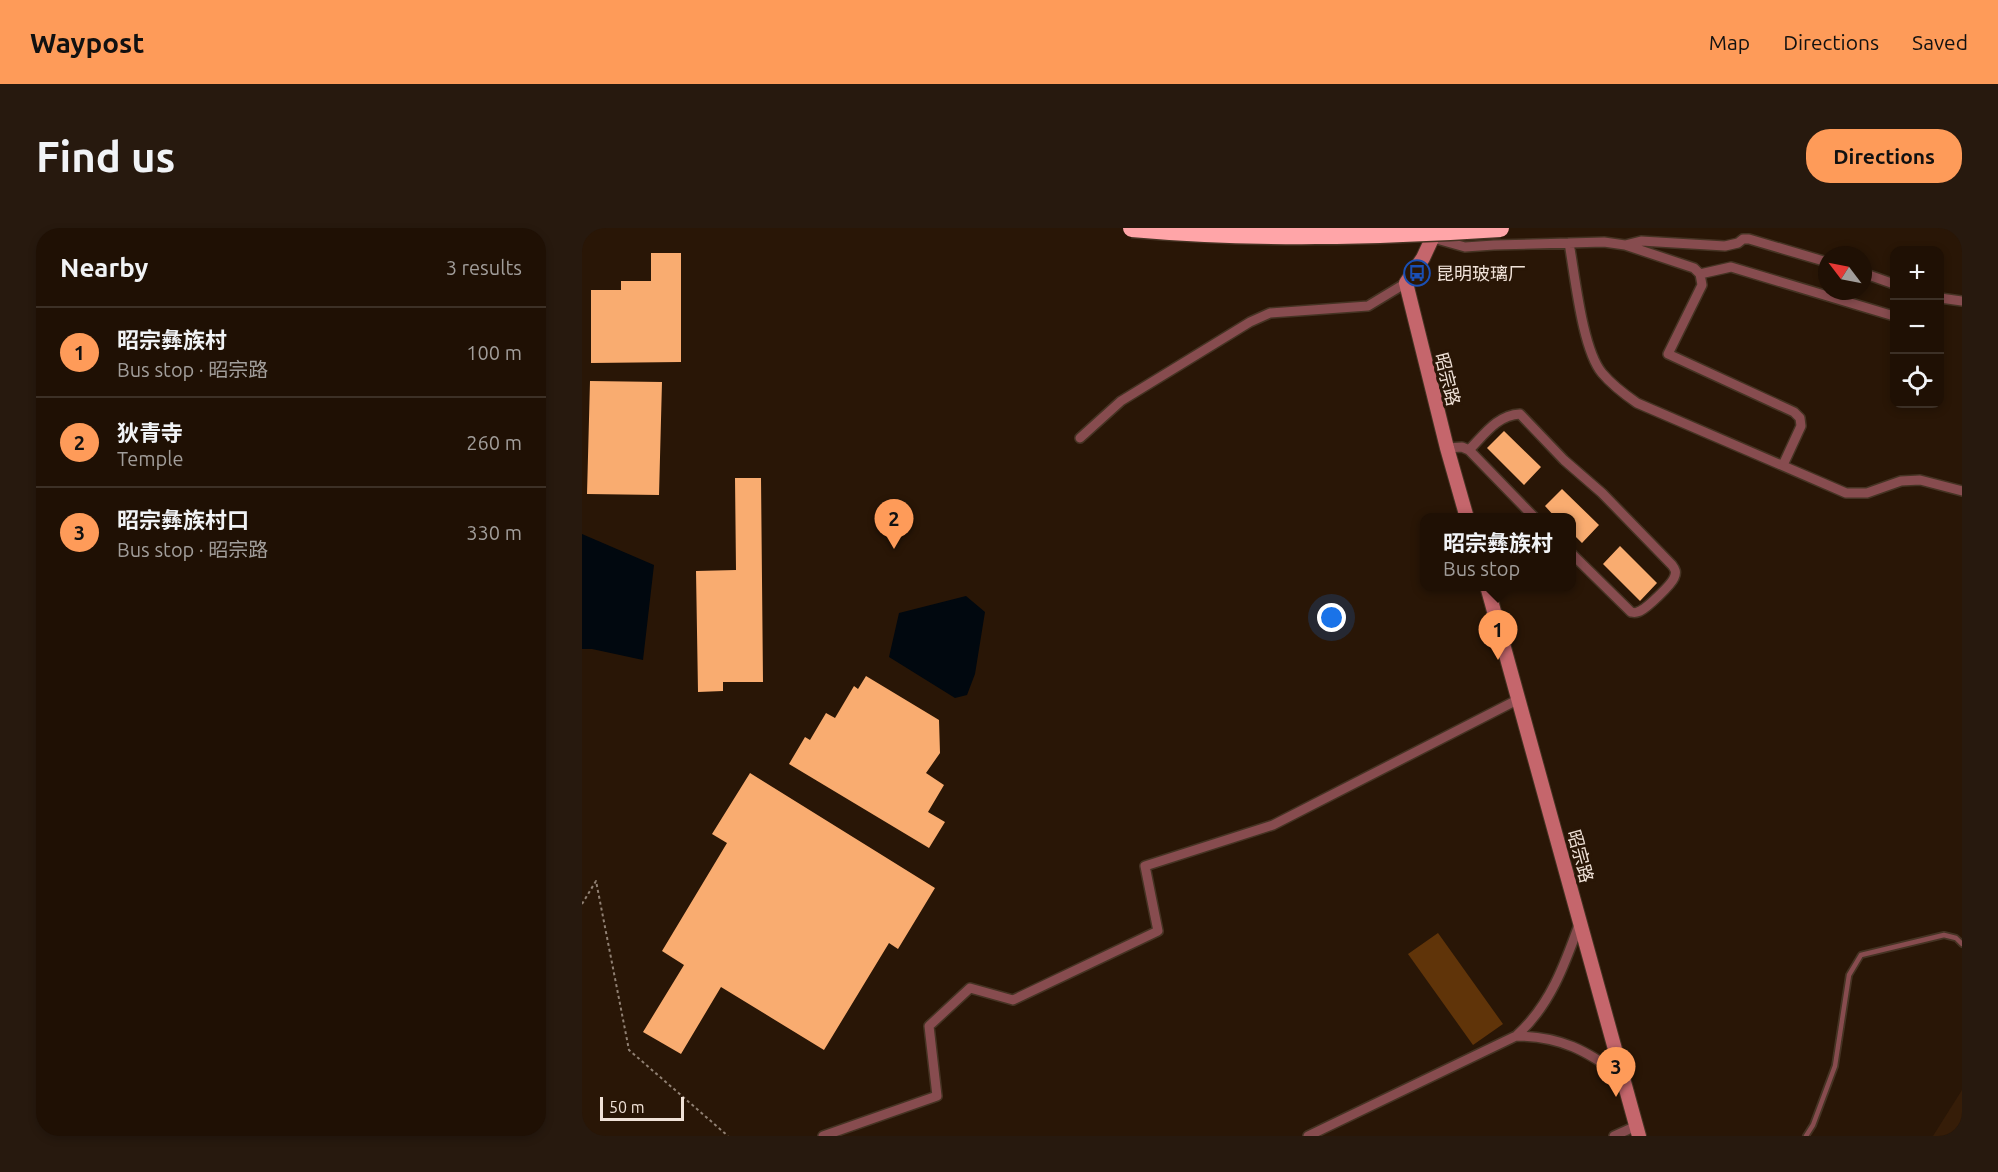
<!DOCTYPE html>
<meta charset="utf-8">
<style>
:root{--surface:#1f1004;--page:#27190e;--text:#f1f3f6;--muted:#a19d9a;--line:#3c3026;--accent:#fe9b59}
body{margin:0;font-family:Ubuntu,"Noto Sans SC",sans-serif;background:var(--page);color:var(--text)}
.controls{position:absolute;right:18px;top:18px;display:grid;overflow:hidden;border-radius:12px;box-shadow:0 3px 9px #0003}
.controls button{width:54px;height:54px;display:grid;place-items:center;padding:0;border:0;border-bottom:2px solid var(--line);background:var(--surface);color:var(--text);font:30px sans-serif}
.compass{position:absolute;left:1236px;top:18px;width:54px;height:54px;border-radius:50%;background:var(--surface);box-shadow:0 3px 9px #0003;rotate:302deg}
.scale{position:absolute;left:18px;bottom:15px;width:84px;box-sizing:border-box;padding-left:6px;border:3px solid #f0e2d8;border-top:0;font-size:16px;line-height:21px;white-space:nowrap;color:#f0e2d8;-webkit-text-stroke:4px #291606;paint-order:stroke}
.you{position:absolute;left:750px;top:390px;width:21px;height:21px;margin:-15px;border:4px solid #fff;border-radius:50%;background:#1a73e8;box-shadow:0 0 0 9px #1a73e833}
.badge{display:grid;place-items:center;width:39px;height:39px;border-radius:50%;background:var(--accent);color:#111;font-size:20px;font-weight:700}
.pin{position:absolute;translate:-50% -50px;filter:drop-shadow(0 2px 3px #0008)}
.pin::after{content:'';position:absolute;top:32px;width:21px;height:18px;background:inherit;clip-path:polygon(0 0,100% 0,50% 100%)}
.popup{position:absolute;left:838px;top:285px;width:156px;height:78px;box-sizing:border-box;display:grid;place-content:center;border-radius:12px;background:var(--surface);filter:drop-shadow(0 2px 4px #0005);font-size:20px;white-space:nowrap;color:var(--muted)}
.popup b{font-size:22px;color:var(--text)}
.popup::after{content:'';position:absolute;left:50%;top:100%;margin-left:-12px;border:12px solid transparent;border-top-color:var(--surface)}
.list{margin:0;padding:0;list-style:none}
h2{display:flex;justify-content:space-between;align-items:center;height:78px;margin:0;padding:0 24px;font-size:26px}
h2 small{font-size:20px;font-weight:400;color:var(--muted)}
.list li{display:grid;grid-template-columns:39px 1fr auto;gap:18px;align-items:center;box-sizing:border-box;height:90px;padding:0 24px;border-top:2px solid var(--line)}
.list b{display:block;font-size:22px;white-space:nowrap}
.list p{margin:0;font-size:20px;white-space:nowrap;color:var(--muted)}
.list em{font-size:20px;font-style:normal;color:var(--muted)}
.icon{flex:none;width:33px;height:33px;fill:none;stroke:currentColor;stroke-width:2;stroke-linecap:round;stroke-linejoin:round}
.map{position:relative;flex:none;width:1380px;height:908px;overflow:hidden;border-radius:24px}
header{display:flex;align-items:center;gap:36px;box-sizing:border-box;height:84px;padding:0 30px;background:var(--accent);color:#111}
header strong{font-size:28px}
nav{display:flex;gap:33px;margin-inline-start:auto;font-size:21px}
.intro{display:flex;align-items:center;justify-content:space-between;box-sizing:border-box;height:144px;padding:0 36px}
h1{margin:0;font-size:42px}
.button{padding:15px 27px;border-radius:24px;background:var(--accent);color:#111;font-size:21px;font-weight:700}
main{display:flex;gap:36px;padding:0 36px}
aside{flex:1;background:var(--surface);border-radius:24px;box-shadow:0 3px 9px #0003}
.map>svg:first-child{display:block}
</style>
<header>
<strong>Waypost</strong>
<nav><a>Map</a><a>Directions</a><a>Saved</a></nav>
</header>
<div class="intro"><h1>Find us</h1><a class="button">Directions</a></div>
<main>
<aside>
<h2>Nearby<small>3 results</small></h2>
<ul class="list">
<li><span class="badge">1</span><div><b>昭宗彝族村</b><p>Bus stop · 昭宗路</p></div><em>100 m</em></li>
<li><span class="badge">2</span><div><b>狄青寺</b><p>Temple</p></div><em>260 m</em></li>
<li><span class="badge">3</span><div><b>昭宗彝族村口</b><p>Bus stop · 昭宗路</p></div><em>330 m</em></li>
</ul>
</aside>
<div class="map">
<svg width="1380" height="908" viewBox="0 0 1380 908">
<rect width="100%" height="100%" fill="#291606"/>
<!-- built -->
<path fill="#361d08" d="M 1380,862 L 1380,908 L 1351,908 Z"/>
<!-- green -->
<path fill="#603409" d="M 856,705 L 921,796 L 891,817 L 826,726 Z"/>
<!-- water -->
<path fill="#01080f" d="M 0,306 L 72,337 L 61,432 L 10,421 L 0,421 Z
M 384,368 L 403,384 L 393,446 L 385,467 L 373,470 L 307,429 L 317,385 Z"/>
<!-- building -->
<path fill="#f9ac70" d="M 69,25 L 99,25 L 99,134 L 9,135 L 9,62 L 39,62 L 39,53 L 69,53 Z
M 8,153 L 80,154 L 77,267 L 5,266 Z
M 922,203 L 959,239 L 942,257 L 905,220 Z
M 153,250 L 179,250 L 181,454 L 141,454 L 141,463 L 116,464 L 114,343 L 154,342 Z
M 980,261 L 1017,297 L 1000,315 L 990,305 L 990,290 L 974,290 L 963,278 Z
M 1038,318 L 1075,355 L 1058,373 L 1021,336 Z
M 284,448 L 357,492 L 358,525 L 344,545 L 362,557 L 346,584 L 363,594 L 347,620 L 207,536 L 223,509 L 228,512 L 244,485 L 253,490 L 272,458 L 276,461 Z
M 168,545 L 353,660 L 316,721 L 307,715 L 242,822 L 139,759 L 99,826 L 61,804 L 102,737 L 80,723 L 145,615 L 130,606 Z"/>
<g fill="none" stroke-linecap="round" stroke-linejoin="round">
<!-- lane casing -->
<g stroke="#453323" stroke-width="8">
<path id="lane" d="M 1224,908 L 1231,897 L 1253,838 L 1267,747 L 1279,727 L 1362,707 L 1374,710 L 1380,716"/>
</g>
<!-- street casing -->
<g stroke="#453323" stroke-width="12">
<path id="street" d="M 851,10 L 883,19 L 912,17 L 1022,14 L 1043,17 L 1112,40 L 1118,46 L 1120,57 L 1086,126 L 1212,184 L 1218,190 L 1219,198 L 1201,237
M 987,15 C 993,47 1000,121 1020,145 C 1030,157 1042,166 1055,175 L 1264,265 L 1285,265 L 1319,253 L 1338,252 L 1380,263
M 1043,17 L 1059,13 L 1143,18 L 1156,15 L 1161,11 L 1167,11 L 1245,34
M 1281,45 L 1312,56
M 1118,46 L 1149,39 L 1312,88
M 1358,70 L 1380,73
M 498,210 L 539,173 L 668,94 L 688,85 L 786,78 L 824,55
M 865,220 L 880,219 L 887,222 L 953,290
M 887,222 C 902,207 915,187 938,186 L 982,232 L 1020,265 L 1090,337 C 1093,341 1095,344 1092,350 C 1089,357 1065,380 1058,383 C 1053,385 1054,385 1049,384 L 990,326
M 998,694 C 983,736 968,778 934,808 C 979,808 1005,823 1041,849
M 241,908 L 355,868 L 347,798 L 388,760 L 431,772 L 576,703 L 563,638 L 691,597 L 937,471
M 726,908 L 934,808
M 1032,908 L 1054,898"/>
</g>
<!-- secondary casing -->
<g stroke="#453323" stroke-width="16">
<path id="secondary" d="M 855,0 L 841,30 L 824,55 L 865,220 L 885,290
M 905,358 L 1057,908"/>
</g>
<!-- path -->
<path stroke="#908073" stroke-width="2" stroke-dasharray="3 3" stroke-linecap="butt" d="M 0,676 L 14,653 L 47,822 L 146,908"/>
<!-- lane -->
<use href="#lane" stroke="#874c4f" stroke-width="4.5"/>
<!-- street -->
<use href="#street" stroke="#874c4f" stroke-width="9"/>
<!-- secondary -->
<use href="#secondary" stroke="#c5666c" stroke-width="14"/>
<!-- highway-bridge casing -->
<g stroke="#453323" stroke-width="21" stroke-linecap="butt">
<path id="highway-bridge" d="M 550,0 C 673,11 794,8 918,0"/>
</g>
<!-- highway-bridge -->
<use href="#highway-bridge" stroke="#ffa5a8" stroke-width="18"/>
</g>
<!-- icons -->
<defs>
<g id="bus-ring" transform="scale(1.35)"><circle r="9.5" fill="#291606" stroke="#1a4fb4" stroke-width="1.5"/><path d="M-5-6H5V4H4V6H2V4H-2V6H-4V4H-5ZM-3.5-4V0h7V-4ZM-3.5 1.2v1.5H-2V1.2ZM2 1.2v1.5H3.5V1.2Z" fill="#1a4fb4"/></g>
</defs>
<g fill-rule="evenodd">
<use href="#bus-ring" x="835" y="45"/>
</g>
<g text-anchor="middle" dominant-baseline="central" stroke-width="6" stroke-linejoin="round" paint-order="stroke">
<!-- poi labels -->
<g font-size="18" fill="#f0e2d8" stroke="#291606" text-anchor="start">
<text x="854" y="45">昆明玻璃厂</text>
</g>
<!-- street labels -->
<g font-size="18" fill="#f0e2d8" stroke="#291606">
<text transform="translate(866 151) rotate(76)">昭宗路</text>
<text transform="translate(999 628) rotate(75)">昭宗路</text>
</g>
</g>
</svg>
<div class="controls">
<button>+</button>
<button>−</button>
<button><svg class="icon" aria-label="locate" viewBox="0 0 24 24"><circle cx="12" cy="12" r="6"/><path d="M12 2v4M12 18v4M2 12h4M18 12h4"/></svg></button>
</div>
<svg class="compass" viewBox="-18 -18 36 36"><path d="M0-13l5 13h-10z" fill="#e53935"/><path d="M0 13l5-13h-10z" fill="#a19d9a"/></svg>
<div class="scale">50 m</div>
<div class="you"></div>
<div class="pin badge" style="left:916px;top:432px">1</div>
<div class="popup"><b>昭宗彝族村</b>Bus stop</div>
<div class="pin badge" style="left:312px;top:321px">2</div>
<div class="pin badge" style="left:1034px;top:869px">3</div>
</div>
</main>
